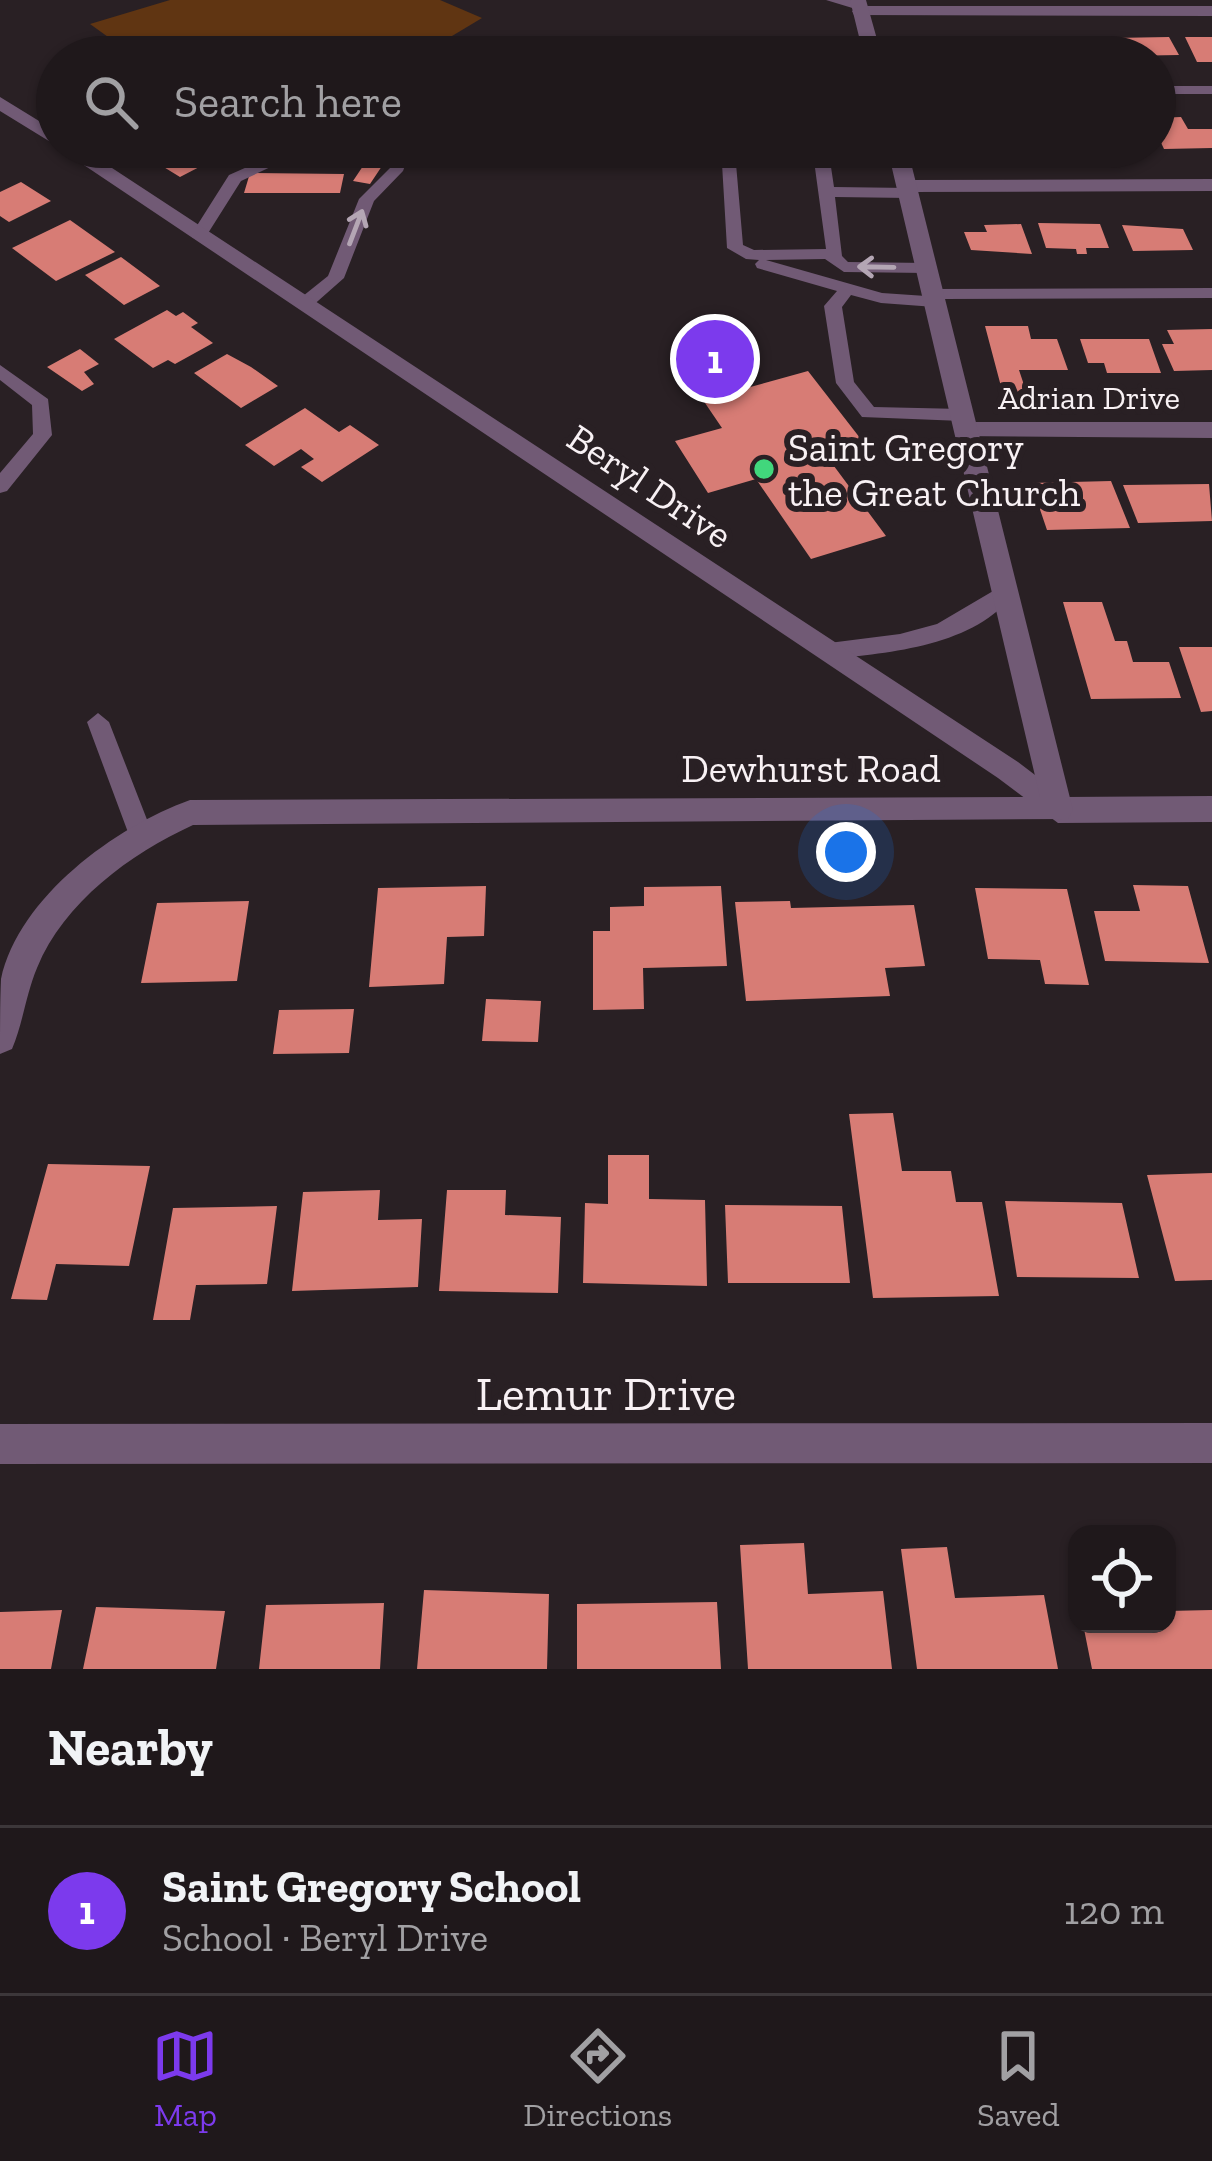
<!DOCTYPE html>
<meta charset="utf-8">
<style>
:root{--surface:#1f181b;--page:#2c2528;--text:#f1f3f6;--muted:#a1a0a3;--line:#3c373a;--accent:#7c3aed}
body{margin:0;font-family:"Zilla Slab",serif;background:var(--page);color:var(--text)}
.controls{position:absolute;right:36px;bottom:36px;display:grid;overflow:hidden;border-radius:24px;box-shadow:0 3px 9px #0004}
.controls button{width:108px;height:108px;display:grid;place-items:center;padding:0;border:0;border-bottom:3px solid var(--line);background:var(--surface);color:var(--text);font:60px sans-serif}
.you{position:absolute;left:846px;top:852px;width:42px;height:42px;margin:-30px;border:9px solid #fff;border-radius:50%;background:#1a73e8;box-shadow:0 0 0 18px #1a73e833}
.badge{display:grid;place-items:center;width:78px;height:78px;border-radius:50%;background:var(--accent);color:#fff;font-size:39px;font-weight:700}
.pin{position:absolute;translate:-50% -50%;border:6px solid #fff;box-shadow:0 3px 12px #0006}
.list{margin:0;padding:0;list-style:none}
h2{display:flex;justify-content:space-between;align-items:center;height:156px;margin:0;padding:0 48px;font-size:51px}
h2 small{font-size:39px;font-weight:400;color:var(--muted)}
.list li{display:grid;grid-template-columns:78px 1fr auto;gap:36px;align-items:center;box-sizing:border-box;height:168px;padding:0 48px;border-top:3px solid var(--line)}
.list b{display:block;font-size:45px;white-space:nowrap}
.list p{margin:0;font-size:39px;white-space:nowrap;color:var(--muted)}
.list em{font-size:39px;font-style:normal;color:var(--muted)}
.icon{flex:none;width:66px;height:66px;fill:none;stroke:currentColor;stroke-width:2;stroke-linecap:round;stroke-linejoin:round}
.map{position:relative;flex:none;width:1212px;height:1669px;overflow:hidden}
.search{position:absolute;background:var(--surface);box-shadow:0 3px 9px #0004;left:36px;right:36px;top:36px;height:132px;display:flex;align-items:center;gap:30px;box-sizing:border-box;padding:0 42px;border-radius:66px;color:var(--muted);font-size:45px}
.sheet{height:324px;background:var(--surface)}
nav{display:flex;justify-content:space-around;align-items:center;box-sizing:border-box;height:168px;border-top:3px solid var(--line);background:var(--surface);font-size:33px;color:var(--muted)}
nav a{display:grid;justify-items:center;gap:6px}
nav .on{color:var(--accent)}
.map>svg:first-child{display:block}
</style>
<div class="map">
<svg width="1212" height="1669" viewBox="0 0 1212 1669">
<rect width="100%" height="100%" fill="#292024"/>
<!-- green -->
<path fill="#603512" d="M 170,0 L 440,0 L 482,18 L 417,57 L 136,57 L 90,24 Z"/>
<!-- building -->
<path fill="#d77c75" d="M 909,37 L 963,38 L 966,48 L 957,48 L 960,57 L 913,57 Z
M 1028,37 L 1036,57 L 976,57 L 969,38 Z
M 1040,37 L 1099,37 L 1108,57 L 1047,57 Z
M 1169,37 L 1179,55 L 1122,56 L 1113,38 Z
M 1185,37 L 1212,37 L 1212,62 L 1197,62 Z
M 495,45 L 605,45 L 605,57 L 494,57 Z
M 616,45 L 724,45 L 726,57 L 616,57 Z
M 737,46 L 809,46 L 811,57 L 738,57 Z
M 1181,117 L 1188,129 L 1212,129 L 1212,148 L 1164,149 L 1155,130 L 1155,118 Z
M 131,147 L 180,147 L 207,163 L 180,177 Z
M 373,151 L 390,154 L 370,184 L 353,181 Z
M 250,173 L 344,174 L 340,193 L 244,193 Z
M 21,182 L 51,201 L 9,222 L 0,216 L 0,192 Z
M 70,220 L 115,252 L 56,281 L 12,248 Z
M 1038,223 L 1100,224 L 1109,248 L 1086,248 L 1087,254 L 1077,254 L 1076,249 L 1046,248 Z
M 1021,224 L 1032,254 L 971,250 L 964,232 L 987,232 L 984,225 Z
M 1122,225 L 1183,229 L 1193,250 L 1133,251 Z
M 121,257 L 160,286 L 124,305 L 85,275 Z
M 167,310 L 176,316 L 183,312 L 198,323 L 191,327 L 213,343 L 175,364 L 168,360 L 153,368 L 114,339 Z
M 985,326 L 1028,326 L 1031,339 L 1057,339 L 1068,370 L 1019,370 L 1027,394 L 1003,394 Z
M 1212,329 L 1212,370 L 1174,371 L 1162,344 L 1174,344 L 1167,330 Z
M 1080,339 L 1149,339 L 1161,373 L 1107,373 L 1104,363 L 1088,363 Z
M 80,349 L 99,364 L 84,372 L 94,384 L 82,391 L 47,367 Z
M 227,354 L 251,367 L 278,386 L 241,408 L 194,373 Z
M 808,371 L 867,447 L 828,458 L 886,536 L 811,559 L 756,479 L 708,493 L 675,441 L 722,428 L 703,400 Z
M 305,408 L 339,432 L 350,425 L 379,445 L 322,482 L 301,467 L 314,459 L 301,449 L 274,466 L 245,445 Z
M 1111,481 L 1130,528 L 1047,530 L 1031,483 Z
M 1209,484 L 1212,521 L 1138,523 L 1123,485 Z
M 1063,602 L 1102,602 L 1115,641 L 1127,641 L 1133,662 L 1169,662 L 1181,698 L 1091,699 Z
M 1179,647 L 1212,647 L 1212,711 L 1201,712 Z
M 1133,885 L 1188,886 L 1209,963 L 1105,961 L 1094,911 L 1140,911 Z
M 486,886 L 484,936 L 447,937 L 444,984 L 369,987 L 378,888 Z
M 721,886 L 727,966 L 643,968 L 644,1009 L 593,1010 L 593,931 L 610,931 L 610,907 L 644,906 L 644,887 Z
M 975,888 L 1067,889 L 1089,985 L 1045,984 L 1040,960 L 988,959 Z
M 249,901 L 237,981 L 141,983 L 157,903 Z
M 790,901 L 791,908 L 914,905 L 925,966 L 885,968 L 890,996 L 746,1001 L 735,902 Z
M 486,999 L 541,1001 L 538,1042 L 482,1041 Z
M 354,1009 L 349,1053 L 273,1054 L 279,1010 Z
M 893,1113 L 902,1171 L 951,1171 L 956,1202 L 982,1202 L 999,1296 L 873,1298 L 849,1114 Z
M 608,1155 L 649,1155 L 649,1199 L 705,1200 L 707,1286 L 583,1283 L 585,1203 L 608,1204 Z
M 48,1164 L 150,1166 L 129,1266 L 56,1264 L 47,1300 L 11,1299 Z
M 1212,1173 L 1212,1280 L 1175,1281 L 1147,1175 Z
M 380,1190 L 378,1220 L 422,1219 L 418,1287 L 292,1291 L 303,1192 Z
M 447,1190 L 506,1190 L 505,1215 L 561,1217 L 558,1293 L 439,1291 Z
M 1005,1201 L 1122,1203 L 1139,1278 L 1017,1277 Z
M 725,1205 L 842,1206 L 850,1283 L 728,1283 Z
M 277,1206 L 267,1284 L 196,1285 L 190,1320 L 153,1320 L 173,1208 Z
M 804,1543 L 808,1594 L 883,1591 L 892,1669 L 748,1669 L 740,1545 Z
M 947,1547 L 955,1598 L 1044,1595 L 1058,1669 L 917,1669 L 901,1549 Z
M 424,1590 L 549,1594 L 547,1669 L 417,1669 Z
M 717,1602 L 721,1669 L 577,1669 L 577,1604 Z
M 384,1603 L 380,1669 L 259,1669 L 266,1605 Z
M 96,1607 L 225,1611 L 216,1669 L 83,1669 Z
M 62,1610 L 51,1669 L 0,1669 L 0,1612 Z
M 1212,1610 L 1212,1669 L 1092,1669 L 1083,1624 L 1167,1624 L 1167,1611 Z"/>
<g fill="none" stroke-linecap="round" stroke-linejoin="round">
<!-- service -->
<path fill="#715a75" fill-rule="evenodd" d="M 826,0 L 850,0 L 866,6 L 859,10 Z
M 1155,86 L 1212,86 L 1212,94 L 1155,94 Z
M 292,147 L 313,147 L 241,181 L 205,238 L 193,238 L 191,235 L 229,175 Z
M 396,147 L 412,147 L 403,171 L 374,201 L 344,278 L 310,308 L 298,308 L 298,300 L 328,276 L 359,199 L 391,167 Z
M 721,147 L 743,147 L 735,152 L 743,245 L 754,250 L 826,249 L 815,168 L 792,147 L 809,147 L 831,167 L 834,187 L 909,188 L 917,193 L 909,198 L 835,197 L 842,256 L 848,262 L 927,263 L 935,268 L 927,273 L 844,272 L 825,259 L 766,260 L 882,293 L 926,296 L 927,290 L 933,289 L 1212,288 L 1212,298 L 942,299 L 941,306 L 935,307 L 881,303 L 851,295 L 842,307 L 854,382 L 874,407 L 962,409 L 971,415 L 962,421 L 862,417 L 836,383 L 824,306 L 837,291 L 757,268 L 755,264 L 759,260 L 746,259 L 727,248 Z
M 0,365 L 48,399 L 52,435 L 7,491 L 0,493 L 0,473 L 33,434 L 32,405 L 0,380 Z
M 1005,584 L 1012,586 L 1015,592 C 976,646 890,653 829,659 L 818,651 L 829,643 L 900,634 L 937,624 Z
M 98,713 L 109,722 L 153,835 L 149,842 L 141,845 L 133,842 L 129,835 L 87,722 Z"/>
<!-- minor -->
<path fill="#715a75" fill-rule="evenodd" d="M 860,6 L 1212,6 L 1212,16 L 854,15 L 852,11 Z
M 0,97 L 57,132 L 57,146 L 0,111 Z
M 57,147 L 80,147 L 1018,762 L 1064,797 L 1212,796 L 1212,822 L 1058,823 L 998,778 Z
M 1212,179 L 1212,191 L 907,192 L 897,186 L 907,180 Z
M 966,422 L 1212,422 L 1212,438 L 958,436 L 958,424 Z
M 1212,1423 L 1212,1463 L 0,1464 L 0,1424 Z"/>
<!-- tertiary -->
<path fill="#715a75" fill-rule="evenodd" d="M 850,0 L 866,0 L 882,57 L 864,57 Z
M 887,147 L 907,147 L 1073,810 L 1068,819 L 193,825 C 130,854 64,902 37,968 C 26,994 23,1023 12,1049 L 0,1054 C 0,1030 0,1002 1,979 C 19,897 115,827 190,800 L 1040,797 Z"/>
</g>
<!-- one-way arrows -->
<defs><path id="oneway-shaft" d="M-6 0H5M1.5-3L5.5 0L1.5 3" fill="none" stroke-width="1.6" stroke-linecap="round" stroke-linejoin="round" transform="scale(3)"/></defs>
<g stroke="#b4a6b4">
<use href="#oneway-shaft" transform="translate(356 227) rotate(-69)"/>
<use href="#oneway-shaft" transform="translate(876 267) rotate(-179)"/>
</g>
<!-- markers -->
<circle fill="#41d77c" stroke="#292024" stroke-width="4.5" cx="764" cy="469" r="12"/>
<g text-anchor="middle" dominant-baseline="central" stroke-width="12" stroke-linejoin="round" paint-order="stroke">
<!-- far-street labels -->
<g font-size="33" fill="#f8f1f4" stroke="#292024">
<text x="1089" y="397">Adrian Drive</text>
</g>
<!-- poi labels -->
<g font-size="39" fill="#f8f1f4" stroke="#292024" text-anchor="start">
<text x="788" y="447">Saint Gregory<tspan x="788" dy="45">the Great Church</tspan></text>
</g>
<!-- street labels -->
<g font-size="39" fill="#f8f1f4" stroke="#292024">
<text transform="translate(650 486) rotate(34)">Beryl Drive</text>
<text x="811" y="768">Dewhurst Road</text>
</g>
<!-- near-street labels -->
<g font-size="48" fill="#f8f1f4" stroke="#292024">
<text x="606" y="1393">Lemur Drive</text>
</g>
</g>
</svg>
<div class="controls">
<button><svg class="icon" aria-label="locate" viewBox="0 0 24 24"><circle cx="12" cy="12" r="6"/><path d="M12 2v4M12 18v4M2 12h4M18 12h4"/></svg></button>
</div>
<div class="you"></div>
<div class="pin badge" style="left:715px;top:359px">1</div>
<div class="search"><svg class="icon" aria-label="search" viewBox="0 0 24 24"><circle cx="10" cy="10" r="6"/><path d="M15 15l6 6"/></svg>Search here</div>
</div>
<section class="sheet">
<h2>Nearby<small></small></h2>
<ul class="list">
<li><span class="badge">1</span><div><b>Saint Gregory School</b><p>School · Beryl Drive</p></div><em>120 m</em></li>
</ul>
</section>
<nav>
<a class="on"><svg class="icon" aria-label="map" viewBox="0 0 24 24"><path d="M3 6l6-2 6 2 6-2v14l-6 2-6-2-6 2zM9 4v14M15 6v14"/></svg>Map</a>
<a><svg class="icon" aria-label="directions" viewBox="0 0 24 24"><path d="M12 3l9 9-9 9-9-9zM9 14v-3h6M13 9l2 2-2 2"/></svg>Directions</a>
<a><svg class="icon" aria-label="saved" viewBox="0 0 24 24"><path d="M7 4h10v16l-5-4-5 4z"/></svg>Saved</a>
</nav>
